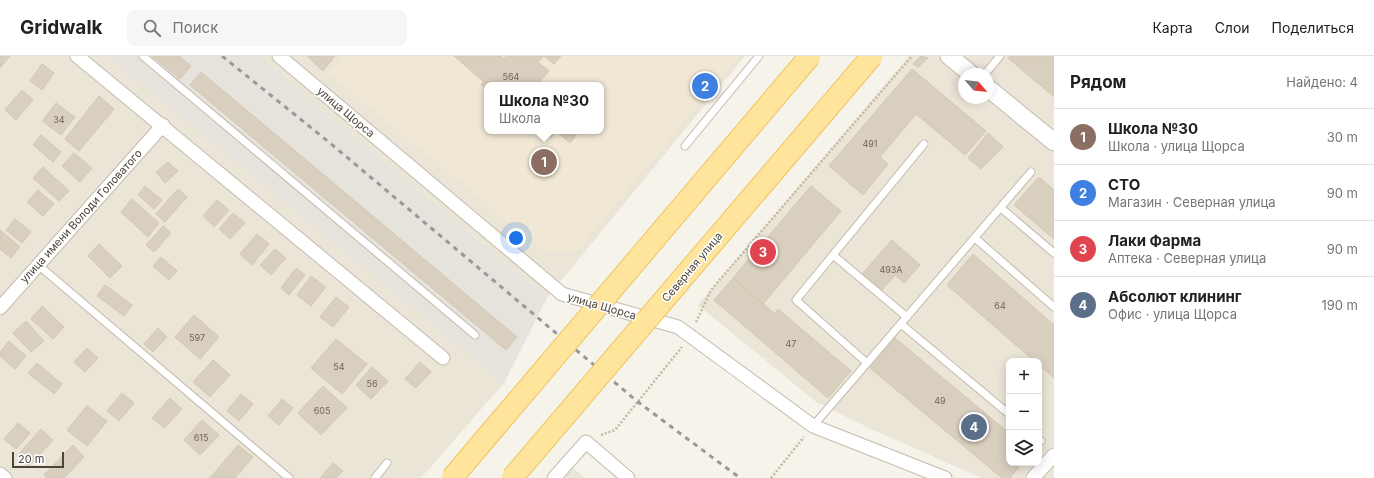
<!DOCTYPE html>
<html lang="ru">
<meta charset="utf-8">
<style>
:root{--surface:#fff;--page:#f6f6f6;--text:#202124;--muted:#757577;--line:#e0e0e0;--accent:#0b8043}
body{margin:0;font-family:Inter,sans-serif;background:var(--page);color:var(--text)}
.controls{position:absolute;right:12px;bottom:12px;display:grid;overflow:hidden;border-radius:8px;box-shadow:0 2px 10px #0003}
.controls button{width:36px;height:36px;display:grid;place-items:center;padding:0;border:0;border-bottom:1px solid var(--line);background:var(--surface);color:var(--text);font:20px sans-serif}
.compass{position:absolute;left:958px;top:12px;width:36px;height:36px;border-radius:50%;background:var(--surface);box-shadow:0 2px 10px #0003;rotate:118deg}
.scale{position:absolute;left:12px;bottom:10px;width:52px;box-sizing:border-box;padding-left:4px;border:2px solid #4b4438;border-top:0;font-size:11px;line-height:14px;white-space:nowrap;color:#4b4438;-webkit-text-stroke:3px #fff;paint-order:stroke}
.you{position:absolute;left:516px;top:182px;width:14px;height:14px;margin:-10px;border:3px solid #fff;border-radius:50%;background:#1a73e8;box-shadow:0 0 0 6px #1a73e833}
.badge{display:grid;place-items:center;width:26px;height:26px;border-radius:50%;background:var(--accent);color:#fff;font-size:13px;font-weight:700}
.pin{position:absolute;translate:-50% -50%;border:2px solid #fff;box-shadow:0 1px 4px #0006}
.popup{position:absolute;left:484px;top:26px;width:120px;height:52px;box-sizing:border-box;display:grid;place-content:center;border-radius:8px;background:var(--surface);filter:drop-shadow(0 1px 3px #0005);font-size:13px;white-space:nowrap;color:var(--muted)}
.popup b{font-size:15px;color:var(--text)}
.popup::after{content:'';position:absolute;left:50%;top:100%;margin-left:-8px;border:8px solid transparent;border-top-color:var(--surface)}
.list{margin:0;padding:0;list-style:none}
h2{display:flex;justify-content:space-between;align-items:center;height:52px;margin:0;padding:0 16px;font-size:17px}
h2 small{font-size:13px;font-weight:400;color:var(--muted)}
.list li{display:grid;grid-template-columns:26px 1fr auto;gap:12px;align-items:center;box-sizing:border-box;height:56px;padding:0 16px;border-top:1px solid var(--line)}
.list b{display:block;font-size:15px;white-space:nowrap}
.list p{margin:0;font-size:13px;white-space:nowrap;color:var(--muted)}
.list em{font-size:13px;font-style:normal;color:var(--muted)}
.icon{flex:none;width:22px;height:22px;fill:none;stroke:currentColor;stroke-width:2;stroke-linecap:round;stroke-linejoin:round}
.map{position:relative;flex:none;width:1054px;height:422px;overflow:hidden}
header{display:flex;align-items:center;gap:24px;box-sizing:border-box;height:56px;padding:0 20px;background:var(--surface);border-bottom:1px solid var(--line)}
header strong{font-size:19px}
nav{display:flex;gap:22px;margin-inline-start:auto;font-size:14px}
.search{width:280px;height:36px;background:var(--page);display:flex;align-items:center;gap:10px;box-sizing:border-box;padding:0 14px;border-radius:8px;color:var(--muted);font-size:15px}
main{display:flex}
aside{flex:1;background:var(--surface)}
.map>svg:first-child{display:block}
</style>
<header>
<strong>Gridwalk</strong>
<div class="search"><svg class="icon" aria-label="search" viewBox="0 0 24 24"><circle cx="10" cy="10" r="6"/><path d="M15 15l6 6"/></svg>Поиск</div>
<nav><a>Карта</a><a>Слои</a><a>Поделиться</a></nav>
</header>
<main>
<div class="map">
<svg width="1054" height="422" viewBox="0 0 1054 422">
<rect width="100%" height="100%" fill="#f6f3eb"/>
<!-- residential -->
<path fill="#ebe5d8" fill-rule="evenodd" d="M 0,0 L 108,0 L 504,327 L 421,422 L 0,422 Z
M 257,0 L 745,0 L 547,242 ZM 487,29 L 601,29 L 601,75 L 487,75 Z
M 909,0 L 1054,0 L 1054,422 L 981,422 L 869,372 L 816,346 L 698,249 ZM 964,18 L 988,18 L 988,42 L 964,42 ZM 1009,305 L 1039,305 L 1039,407 L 1009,407 Z
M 571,410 L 585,422 L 561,422 Z"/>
<!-- industrial -->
<path fill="#e6e2dc" d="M 108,0 L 257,0 L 547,242 L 504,327 Z"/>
<!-- education -->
<path fill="#f0e8d4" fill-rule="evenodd" d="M 342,0 L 739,0 L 575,197 L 546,196 L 328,17 ZM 487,29 L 601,29 L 601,75 L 487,75 Z"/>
<!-- building -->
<path fill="#d9cfbf" stroke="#d4c7b2" d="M 0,0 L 10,0 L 0,12 Z
M 152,0 L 179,0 L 191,10 L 180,23 Z
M 307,0 L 335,0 L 323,15 Z
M 454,0 L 501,0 L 504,3 L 506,0 L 544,0 L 538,6 L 549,15 L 537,29 L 487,29 L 487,34 L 481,28 L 484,26 Z
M 544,0 L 561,0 L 554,8 Z
M 921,0 L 928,2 L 918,11 L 913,8 Z
M 1010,0 L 1054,0 L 1054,41 L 1008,2 Z
M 42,8 L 54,17 L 42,34 L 30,25 Z
M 912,13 L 986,75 L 965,99 L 916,58 L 880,101 L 888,108 L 863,139 L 829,110 Z
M 201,16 L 517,281 L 506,294 L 190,29 Z
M 22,34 L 33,44 L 16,64 L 5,54 Z
M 99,40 L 114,53 L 79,95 L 65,83 Z
M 56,47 L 75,61 L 61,79 L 42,65 Z
M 542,75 L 579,75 L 570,87 L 556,75 L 551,82 Z
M 988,77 L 1003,91 L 981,113 L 968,102 Z
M 41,79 L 61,96 L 53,106 L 33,89 Z
M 74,97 L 92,112 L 80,126 L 62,110 Z
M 168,106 L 178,115 L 165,127 L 156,116 Z
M 43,111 L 69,135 L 59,145 L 33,122 Z
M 1039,121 L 1054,134 L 1054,183 L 1014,149 Z
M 145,130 L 162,144 L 154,153 L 138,139 Z
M 811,130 L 841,155 L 763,248 L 733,222 Z
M 178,133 L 187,141 L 165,166 L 156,158 Z
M 38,134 L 54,148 L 43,160 L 27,146 Z
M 132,143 L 159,167 L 148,181 L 121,156 Z
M 217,144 L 229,154 L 214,171 L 203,160 Z
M 233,157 L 245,167 L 230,183 L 219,173 Z
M 15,163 L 31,176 L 22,187 L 6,174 Z
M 163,170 L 171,177 L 154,196 L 146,189 Z
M 0,174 L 20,191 L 11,202 L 0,193 Z
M 257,178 L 269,188 L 252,209 L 240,198 Z
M 892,184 L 920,209 L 904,227 L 895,219 L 881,235 L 862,218 Z
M 99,188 L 122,210 L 110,222 L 88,200 Z
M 275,193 L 286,202 L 271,219 L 260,209 Z
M 973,198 L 1054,269 L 1054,322 L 1039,309 L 1039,305 L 1034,305 L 947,229 Z
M 161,201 L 177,215 L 169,224 L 153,210 Z
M 296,212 L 305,219 L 289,239 L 281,232 Z
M 311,220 L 326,231 L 311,250 L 297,239 Z
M 733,222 L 775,258 L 778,253 L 851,315 L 828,342 L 714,244 Z
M 105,229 L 132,249 L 124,260 L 97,240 Z
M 336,241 L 349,251 L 333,271 L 320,261 Z
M 42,250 L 64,271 L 53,283 L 31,263 Z
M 194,259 L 219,281 L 200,303 L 175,281 Z
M 26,265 L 44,285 L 31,296 L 13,277 Z
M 158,272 L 167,281 L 153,296 L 144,288 Z
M 895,282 L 1009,377 L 1009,407 L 1022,407 L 1010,422 L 1002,422 L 870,312 Z
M 336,283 L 367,308 L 342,338 L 311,312 Z
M 9,285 L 26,300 L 15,313 L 0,300 L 0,296 Z
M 87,292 L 98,302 L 85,316 L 74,306 Z
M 213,304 L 230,319 L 210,341 L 193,326 Z
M 420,306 L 431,316 L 416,332 L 405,323 Z
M 37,307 L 62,328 L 54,338 L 28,317 Z
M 372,311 L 388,325 L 371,343 L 356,329 Z
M 323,330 L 347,352 L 321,379 L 298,357 Z
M 122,337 L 134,347 L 119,365 L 107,355 Z
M 241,338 L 253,348 L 239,365 L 227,355 Z
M 170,342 L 182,353 L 164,372 L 152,362 Z
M 282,343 L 293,352 L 279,369 L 268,360 Z
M 87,350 L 107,365 L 87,390 L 67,374 Z
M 202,364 L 219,379 L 200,399 L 184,384 Z
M 18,367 L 30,377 L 16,393 L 4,383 Z
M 41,373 L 53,384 L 28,411 L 17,400 Z
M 73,389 L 84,401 L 64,422 L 47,422 L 44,419 Z
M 238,389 L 253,401 L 235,422 L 210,422 Z
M 333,407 L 343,415 L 336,422 L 320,422 Z"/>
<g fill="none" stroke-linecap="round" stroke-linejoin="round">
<!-- service casing -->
<g stroke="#c3bbac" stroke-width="9">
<path id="service" d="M 143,0 L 475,279
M 985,18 L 1000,0
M 685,90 L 759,0
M 1001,152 L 1054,197
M 975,182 L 1054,251
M 833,199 L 907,261
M 37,208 L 289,422
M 901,268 L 1009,358
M 867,307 L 796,244 L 924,88
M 813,370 L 1031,116
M 1039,384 L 1041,385
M 375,422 L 387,407"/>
</g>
<!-- minor casing -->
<g stroke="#c3bbac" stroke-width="15">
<path id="minor" d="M 77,0 L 443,302
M 279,0 L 562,238 L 678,271 L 813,370 L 945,422
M 0,252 L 163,69
M 0,418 L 5,422
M 554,422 L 586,386 L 628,422
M 1033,422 L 1054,399"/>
</g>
<!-- tertiary casing -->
<g stroke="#c3bbac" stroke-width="19">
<path id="tertiary" d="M 949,0 L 971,18
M 988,32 L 1054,86"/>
</g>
<!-- path -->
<path stroke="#c6b89c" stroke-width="2.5" stroke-dasharray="2 2" stroke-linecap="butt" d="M 696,266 L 711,234 L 912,0
M 601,379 L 615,374 L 682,291
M 771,422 L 804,381"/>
<!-- service -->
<use href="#service" stroke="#fff" stroke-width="7"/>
<!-- minor -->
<use href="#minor" stroke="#fff" stroke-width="13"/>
<!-- tertiary -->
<use href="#tertiary" stroke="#fff" stroke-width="17"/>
<!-- rail -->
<path stroke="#999" stroke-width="3" stroke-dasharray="5 5" stroke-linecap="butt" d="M 222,0 L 330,87 L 638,346 L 740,422"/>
<!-- primary-bridge casing -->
<g stroke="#edc562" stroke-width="23" stroke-linecap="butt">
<path id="primary-bridge" d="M 452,422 L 810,0
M 512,422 L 872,0"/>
</g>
<!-- primary-bridge -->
<use href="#primary-bridge" stroke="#ffe49b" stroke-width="21"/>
</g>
<g text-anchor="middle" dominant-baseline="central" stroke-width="3" stroke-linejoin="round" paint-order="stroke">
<!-- number labels -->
<g font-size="9" fill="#6e675a">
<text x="511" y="20">564</text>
<text x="59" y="63">34</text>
<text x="870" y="87">491</text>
<text x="891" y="213">493А</text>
<text x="1000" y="249">64</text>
<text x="197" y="281">597</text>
<text x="791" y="287">47</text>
<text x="339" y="310">54</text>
<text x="372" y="327">56</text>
<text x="940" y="344">49</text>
<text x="322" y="354">605</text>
<text x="201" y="381">615</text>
</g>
<!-- street labels -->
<g font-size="11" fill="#4b4438" stroke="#fff">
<text transform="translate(346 56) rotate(40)">улица Щорса</text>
<text transform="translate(81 160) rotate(-48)">улица имени Володи Головатого</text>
<text transform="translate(692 211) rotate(-50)">Северная улица</text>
<text transform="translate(602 250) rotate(16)">улица Щорса</text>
</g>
</g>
</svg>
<div class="controls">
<button>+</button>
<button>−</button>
<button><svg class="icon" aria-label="layers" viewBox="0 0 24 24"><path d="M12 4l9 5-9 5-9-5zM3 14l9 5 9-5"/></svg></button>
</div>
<svg class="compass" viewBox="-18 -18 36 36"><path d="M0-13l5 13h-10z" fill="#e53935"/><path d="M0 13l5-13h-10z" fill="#757577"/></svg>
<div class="scale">20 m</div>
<div class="you"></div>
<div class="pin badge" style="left:544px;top:106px;background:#8d6e63">1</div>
<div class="popup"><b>Школа №30</b>Школа</div>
<div class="pin badge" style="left:705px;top:30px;background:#3f7fe0">2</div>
<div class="pin badge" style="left:763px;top:196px;background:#e0444e">3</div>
<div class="pin badge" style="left:974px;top:371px;background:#5c6f8a">4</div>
</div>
<aside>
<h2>Рядом<small>Найдено: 4</small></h2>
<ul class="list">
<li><span class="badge" style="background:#8d6e63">1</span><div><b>Школа №30</b><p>Школа · улица Щорса</p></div><em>30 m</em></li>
<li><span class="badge" style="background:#3f7fe0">2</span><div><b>СТО</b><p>Магазин · Северная улица</p></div><em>90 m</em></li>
<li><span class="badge" style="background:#e0444e">3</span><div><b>Лаки Фарма</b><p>Аптека · Северная улица</p></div><em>90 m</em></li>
<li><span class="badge" style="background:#5c6f8a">4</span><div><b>Абсолют клининг</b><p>Офис · улица Щорса</p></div><em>190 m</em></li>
</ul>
</aside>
</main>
